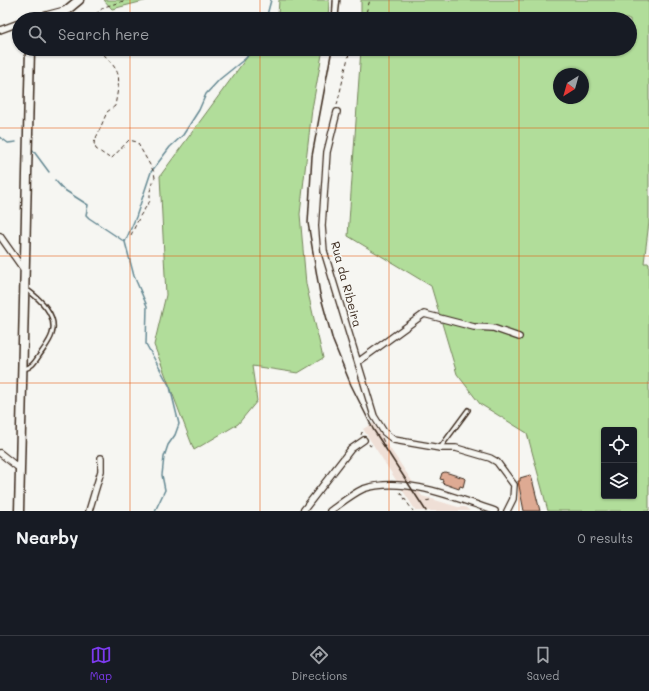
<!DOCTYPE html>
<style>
:root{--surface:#171b24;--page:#20242c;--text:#f1f3f6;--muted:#9ea1a6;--line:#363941;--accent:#7c3aed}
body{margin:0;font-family:Mali,sans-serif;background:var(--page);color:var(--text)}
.controls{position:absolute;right:12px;bottom:12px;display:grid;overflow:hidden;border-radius:4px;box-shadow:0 1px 3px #0004}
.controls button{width:36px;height:36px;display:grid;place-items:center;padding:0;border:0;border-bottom:1px solid var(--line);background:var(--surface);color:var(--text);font:20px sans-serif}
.compass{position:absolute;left:553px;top:68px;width:36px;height:36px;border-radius:50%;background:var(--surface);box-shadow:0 1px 3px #0004;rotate:217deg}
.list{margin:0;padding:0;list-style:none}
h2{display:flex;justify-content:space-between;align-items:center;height:52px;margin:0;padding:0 16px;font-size:17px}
h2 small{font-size:13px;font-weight:400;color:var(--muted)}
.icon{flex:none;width:22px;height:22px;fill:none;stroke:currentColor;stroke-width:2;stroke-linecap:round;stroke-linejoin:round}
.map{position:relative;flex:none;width:649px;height:511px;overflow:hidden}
.search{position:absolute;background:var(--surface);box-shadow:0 1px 3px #0004;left:12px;right:12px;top:12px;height:44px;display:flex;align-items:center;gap:10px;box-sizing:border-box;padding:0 14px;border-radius:22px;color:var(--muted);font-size:15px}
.sheet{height:124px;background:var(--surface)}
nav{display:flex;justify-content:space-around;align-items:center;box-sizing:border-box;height:56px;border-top:1px solid var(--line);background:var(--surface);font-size:11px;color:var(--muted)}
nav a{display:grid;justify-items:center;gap:2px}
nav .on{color:var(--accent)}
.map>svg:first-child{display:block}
</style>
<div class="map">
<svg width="649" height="511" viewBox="0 0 649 511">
<rect width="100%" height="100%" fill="#f6f6f2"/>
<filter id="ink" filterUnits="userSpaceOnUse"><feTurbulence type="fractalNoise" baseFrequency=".025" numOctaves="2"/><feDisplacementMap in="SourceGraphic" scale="8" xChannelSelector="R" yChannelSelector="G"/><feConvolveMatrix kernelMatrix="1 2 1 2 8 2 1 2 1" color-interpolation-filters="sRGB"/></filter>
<g filter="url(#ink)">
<!-- built -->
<path fill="#efdfd6" d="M 373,423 L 422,496 L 458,507 L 465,507 L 470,511 L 416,511 L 363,429 Z"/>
<!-- green -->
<path fill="#b1dd9a" stroke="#76845c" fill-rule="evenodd" d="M 104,0 L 148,0 L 112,9 Z
M 279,0 L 329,0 L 328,19 L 275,19 L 278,15 Z
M 361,0 L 649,0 L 649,222 L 644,263 L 649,263 L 649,511 L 548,511 L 527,433 L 480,404 L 457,374 L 431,286 L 348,236 L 361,49 L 630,49 L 630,19 L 361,19 ZM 559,74 L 583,74 L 583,98 L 559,98 ZM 604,430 L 634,430 L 634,496 L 604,496 Z
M 253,49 L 323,49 L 312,109 L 300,214 L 306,284 L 323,358 L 298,373 L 252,366 L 257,401 L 238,424 L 194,450 L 154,345 L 166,295 L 160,176 Z"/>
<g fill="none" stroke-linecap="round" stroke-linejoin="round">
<!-- stream -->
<path stroke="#658993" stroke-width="1.5" d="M 266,19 L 271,0
M 0,137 L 8,143 L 16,142
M 32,149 L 49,172
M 55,180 L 63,189 L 88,205 L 86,215 L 89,218 L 125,242
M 155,511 L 165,490 L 162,475 L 164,457 L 168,445 L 175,435 L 179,424 L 170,387 L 146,344 L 147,306 L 134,276 L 125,242 L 136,217 L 151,172 L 170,147 L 183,135 L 199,110 L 206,94 L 220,79 L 246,58 L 252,49"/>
</g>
<!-- building -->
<path fill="#deaa93" stroke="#3b2a1e" d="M 445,472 L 464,478 L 465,479 L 463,487 L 460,486 L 459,489 L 442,483 L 443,480 L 440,479 L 442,473 Z
M 530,475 L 532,479 L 540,511 L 524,511 L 518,481 L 520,481 L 520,478 Z"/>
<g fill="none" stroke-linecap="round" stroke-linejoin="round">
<!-- service casing -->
<g stroke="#3b2a1e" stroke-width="6">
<path id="service" d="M 24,369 C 33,367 36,360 41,353 C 45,347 50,341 52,334 C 58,315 40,299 26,289
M 440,448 L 468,410"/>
</g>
<!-- minor casing -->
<g stroke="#3b2a1e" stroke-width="8">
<path id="minor" d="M 31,19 L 65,10
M 0,30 L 19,23
M 337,112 L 327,152 L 322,226 L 324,251 L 374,416 L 384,432 L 394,440 L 440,448 L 456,448 L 490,458 L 497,462 L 514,485 L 513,499 L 507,511
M 0,236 L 24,270
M 358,362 L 424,314 L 474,327 L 493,328 L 519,337
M 0,453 L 20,469
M 89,511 L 101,471 L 101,458
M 303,511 L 351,449 L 364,440
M 330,511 C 340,504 352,494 363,489 C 404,475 456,498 495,511"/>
</g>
<!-- secondary casing -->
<g stroke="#3b2a1e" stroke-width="11">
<path id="secondary" d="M 56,19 L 79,0
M 19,511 L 30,49"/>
</g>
<!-- path -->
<path stroke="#3b2a1e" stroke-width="1" stroke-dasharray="4 3" stroke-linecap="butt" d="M 90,19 L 104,7 L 127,0
M 364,19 L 370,0
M 99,49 C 122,75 121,71 115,106 L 107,112 L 94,143 L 96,149 L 111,159 L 129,140 L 137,142 L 154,172 L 155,178 L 150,191 L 150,201 L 140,216 L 131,235
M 337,105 L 350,49
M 361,435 L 362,432 L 364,434
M 382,438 L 385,445
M 369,444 L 370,446 L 373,444
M 400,492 L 413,511
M 426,501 L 430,500 L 430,497"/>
<!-- service -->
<use href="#service" stroke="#f6f6f2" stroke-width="3"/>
<!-- minor -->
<use href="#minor" stroke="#f6f6f2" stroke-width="5.5"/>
<!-- secondary -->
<use href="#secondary" stroke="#f6f6f2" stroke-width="8"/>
<!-- rail -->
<path stroke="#3b2a1e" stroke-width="1.5" d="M 332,19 L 333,0
M 338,19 L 340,0
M 332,49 L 312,156 L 308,223 L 320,294 L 333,341 L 351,385 L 373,429 L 426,511"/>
</g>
</g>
<!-- grid -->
<path fill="none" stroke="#e8590c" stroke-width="1" stroke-opacity="0.55" d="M 130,0 L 130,19M 260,0 L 260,19M 389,0 L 389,19M 519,0 L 519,19M 130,49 L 130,511M 260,49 L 260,511M 389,49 L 389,511M 519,49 L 519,511M 0,128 L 649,128M 0,256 L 649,256M 0,383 L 649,383"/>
<g text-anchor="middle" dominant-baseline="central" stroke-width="3.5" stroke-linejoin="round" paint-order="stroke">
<!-- street labels -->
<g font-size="12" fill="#3b2a1e" stroke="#f6f6f2">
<text transform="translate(347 284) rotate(75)">Rua da Ribeira</text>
</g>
</g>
</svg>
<div class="controls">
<button><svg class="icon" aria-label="locate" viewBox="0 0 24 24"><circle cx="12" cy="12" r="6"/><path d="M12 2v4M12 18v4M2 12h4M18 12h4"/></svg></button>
<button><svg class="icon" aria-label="layers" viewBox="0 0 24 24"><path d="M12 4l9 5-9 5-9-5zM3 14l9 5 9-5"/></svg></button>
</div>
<svg class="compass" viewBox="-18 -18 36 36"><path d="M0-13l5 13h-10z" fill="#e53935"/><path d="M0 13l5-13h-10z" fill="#9ea1a6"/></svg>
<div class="search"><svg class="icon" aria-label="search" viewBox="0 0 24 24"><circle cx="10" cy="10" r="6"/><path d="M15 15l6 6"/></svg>Search here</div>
</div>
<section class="sheet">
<h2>Nearby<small>0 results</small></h2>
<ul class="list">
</ul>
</section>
<nav>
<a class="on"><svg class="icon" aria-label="map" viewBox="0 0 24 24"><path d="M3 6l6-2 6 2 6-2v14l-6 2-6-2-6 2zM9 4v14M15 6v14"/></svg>Map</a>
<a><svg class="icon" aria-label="directions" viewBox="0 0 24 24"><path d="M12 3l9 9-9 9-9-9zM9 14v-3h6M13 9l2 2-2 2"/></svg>Directions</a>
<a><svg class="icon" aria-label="saved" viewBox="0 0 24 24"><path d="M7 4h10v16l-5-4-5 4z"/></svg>Saved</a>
</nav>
